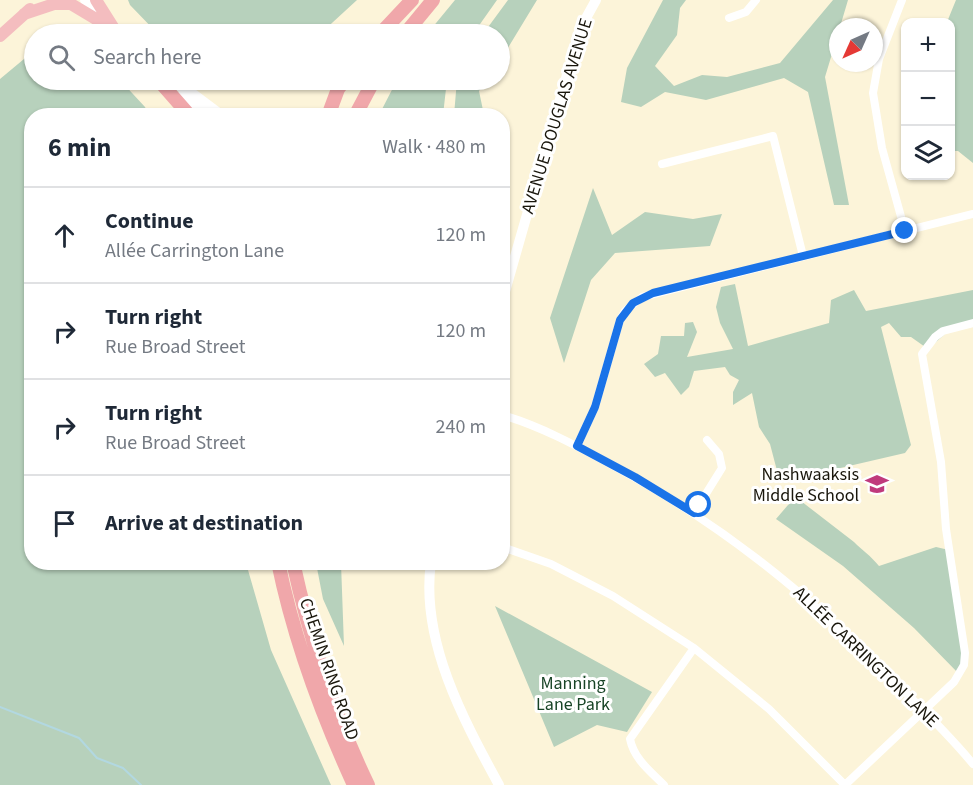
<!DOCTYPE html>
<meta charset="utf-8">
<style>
:root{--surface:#fff;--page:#f2f2f3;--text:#1f2937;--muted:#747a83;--line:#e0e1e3}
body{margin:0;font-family:"Source Sans 3",sans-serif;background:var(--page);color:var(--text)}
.controls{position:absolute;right:18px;top:18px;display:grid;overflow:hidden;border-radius:12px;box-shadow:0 2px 4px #0004}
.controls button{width:54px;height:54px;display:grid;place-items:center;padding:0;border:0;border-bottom:2px solid var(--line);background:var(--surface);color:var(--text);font:30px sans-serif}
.compass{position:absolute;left:829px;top:18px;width:54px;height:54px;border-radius:50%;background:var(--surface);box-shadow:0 2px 4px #0004;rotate:225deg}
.stop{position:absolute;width:18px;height:18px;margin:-14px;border:4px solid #1a73e8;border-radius:50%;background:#fff}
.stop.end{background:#1a73e8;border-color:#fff;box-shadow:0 2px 6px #0008}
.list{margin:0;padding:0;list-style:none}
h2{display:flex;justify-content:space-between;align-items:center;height:78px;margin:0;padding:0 24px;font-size:26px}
h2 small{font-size:20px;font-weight:400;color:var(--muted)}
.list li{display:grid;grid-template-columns:39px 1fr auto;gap:18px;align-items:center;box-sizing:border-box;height:96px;padding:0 24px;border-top:2px solid var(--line)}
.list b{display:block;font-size:22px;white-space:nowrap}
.list p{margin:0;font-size:20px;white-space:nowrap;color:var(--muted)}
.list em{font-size:20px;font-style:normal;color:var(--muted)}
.icon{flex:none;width:33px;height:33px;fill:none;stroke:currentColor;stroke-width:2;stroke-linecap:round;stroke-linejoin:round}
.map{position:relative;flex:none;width:973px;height:785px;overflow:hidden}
.search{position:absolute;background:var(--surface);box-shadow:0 2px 4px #0004;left:24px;top:24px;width:486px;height:66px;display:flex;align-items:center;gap:15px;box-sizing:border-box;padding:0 21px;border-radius:33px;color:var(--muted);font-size:22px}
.panel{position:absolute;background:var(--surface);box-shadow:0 2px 4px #0004;left:24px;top:108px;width:486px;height:462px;border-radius:24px}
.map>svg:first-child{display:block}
</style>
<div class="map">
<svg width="973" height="785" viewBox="0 0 973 785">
<rect width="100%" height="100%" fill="#fcf4d9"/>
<!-- green -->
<path fill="#b7d1bc" d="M 128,0 L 357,0 L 320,34 L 158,34 L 130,5 Z
M 455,0 L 497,0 L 473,34 L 427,34 Z
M 508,0 L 537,0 L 500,61 L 500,34 L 483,34 Z
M 663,0 L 686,0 L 680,8 L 677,35 L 655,66 L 674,86 L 702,75 L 727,77 L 780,63 L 833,0 L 848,0 L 840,27 L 838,27 L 838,34 L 825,77 L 849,205 L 834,205 L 808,92 L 784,78 L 706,100 L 665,92 L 641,107 L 621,102 L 627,68 Z
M 956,0 L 973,0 L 973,163 L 958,151 L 951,151 L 950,22 L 947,22 Z
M 34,53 L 34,80 L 120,80 L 145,107 L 149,115 L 32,116 L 32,562 L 246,563 L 271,650 L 331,785 L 0,785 L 0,79 L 30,54 Z
M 397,80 L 447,80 L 443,115 L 379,115 Z
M 457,80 L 487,80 L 479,91 L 484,115 L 454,115 Z
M 593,188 L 612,235 L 645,212 L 693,219 L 722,214 L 710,246 L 615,253 L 591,280 L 564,363 L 550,318 Z
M 735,284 L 748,346 L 829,323 L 831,300 L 854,290 L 866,311 L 973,290 L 973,323 L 953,327 L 928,349 L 911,337 L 901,337 L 889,323 L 881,327 L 911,445 L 905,453 L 780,482 L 770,444 L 759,427 L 752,393 L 733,405 L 733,392 L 739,380 L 730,375 L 725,367 L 694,371 L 689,387 L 681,395 L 665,373 L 655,377 L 644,364 L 658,354 L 661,336 L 684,336 L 685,323 L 693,322 L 697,332 L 687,357 L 733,349 L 720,323 L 716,307 L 721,287 Z
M 797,498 L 854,542 C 862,550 871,556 879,566 L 936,547 L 949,550 L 965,653 L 960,675 L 914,628 L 843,566 L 776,519 L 788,505 Z
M 316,563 L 341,563 L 344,646 L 323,599 Z
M 495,606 L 652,692 L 627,732 L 597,725 L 554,747 Z"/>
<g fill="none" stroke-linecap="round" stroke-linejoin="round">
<!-- stream -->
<path stroke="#b2d8e1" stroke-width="2" d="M 0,707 L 79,738 L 97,758 L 123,768 L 141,785"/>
<!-- minor -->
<path stroke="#fff" stroke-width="8" d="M 902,0 L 879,59 L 873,93 L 882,148 L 905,231
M 729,18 L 746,12 L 756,0
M 662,164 L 773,136 L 803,256
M 502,415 C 540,426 575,445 610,464 C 717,521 803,590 888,675 C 917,704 947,732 973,764
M 577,446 L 595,407 L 620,320 L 625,311 L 642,297 L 973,214
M 694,513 L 722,468 L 719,454 L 707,440
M 502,547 L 551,564 L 613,596 L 694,648 L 769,709 L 845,785
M 664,785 C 650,771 634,759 630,739 L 694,648
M 845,785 L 954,682 L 964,665 L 965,653 L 946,529 L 941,462 L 922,354 L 935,337 L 943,331 L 973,323"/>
<!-- tertiary -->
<path stroke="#fff" stroke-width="10" d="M 502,302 L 580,29 L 596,0
M 431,562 C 420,640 463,719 499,785"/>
<!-- secondary -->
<path stroke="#fff" stroke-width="12" d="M 86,0 L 106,21
M 173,80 L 221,116
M 179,98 L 202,116"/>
<!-- primary -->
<path stroke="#f4bdbf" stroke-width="12" d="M 96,0 L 113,27
M 24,14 L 54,4 L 71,4 L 116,31
M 0,36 L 30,9"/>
<!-- trunk -->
<path stroke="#f0a7aa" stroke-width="14" d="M 380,34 L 412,0
M 405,34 L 433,0
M 161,83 L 190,116
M 328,116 L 338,89 L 345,80
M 355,116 L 374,80
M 278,562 C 294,640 321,713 354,785
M 293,562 C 309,636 335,717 368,785"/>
</g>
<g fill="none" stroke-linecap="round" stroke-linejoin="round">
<!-- route -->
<path stroke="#1a73e8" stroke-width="8" d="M 699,505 L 694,513 L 635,477 L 577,446 L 595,407 L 620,320 L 633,303 L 653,293 L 905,231"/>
</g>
<!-- icons -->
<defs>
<g id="school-bare" transform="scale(1.8)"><path d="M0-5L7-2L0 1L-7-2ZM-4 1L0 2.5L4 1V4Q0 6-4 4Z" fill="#c03a7c" stroke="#fff" stroke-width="2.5" paint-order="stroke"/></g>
</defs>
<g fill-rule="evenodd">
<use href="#school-bare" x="877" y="484"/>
</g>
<g text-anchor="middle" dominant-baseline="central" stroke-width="6" stroke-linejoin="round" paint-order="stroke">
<!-- street labels -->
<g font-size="18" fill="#19160c" stroke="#fff">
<text transform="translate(557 116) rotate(-73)">AVENUE DOUGLAS AVENUE</text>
<text transform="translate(866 657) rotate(44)">ALLÉE CARRINGTON LANE</text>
<text transform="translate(329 669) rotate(71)">CHEMIN RING ROAD</text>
</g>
<!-- poi labels -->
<g font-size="18" fill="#19160c" stroke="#fff" text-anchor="end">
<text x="859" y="474">Nashwaaksis<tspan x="859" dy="21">Middle School</tspan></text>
</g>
<!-- park labels -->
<g font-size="18" fill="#184426" stroke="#fff">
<text x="573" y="683">Manning<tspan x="573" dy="21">Lane Park</tspan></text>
</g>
</g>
</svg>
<div class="controls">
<button>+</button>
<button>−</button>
<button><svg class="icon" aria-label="layers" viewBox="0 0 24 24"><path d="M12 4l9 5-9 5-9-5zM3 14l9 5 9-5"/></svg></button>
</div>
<svg class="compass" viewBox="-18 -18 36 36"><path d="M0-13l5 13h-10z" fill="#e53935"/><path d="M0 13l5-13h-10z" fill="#747a83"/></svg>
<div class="stop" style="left:699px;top:505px"></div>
<div class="stop end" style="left:905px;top:231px"></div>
<div class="search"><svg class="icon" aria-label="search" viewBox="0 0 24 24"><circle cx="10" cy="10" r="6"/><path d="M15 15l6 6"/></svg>Search here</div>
<section class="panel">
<h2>6 min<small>Walk · 480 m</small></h2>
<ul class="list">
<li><svg class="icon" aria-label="ahead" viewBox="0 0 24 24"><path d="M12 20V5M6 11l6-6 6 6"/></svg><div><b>Continue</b><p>Allée Carrington Lane</p></div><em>120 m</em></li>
<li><svg class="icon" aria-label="right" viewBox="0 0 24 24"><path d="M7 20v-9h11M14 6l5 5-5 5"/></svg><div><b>Turn right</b><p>Rue Broad Street</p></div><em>120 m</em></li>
<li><svg class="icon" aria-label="right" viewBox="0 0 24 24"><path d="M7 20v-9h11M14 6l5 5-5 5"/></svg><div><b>Turn right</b><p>Rue Broad Street</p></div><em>240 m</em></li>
<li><svg class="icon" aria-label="arrive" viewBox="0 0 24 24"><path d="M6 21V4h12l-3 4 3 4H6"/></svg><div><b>Arrive at destination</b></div></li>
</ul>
</section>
</div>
